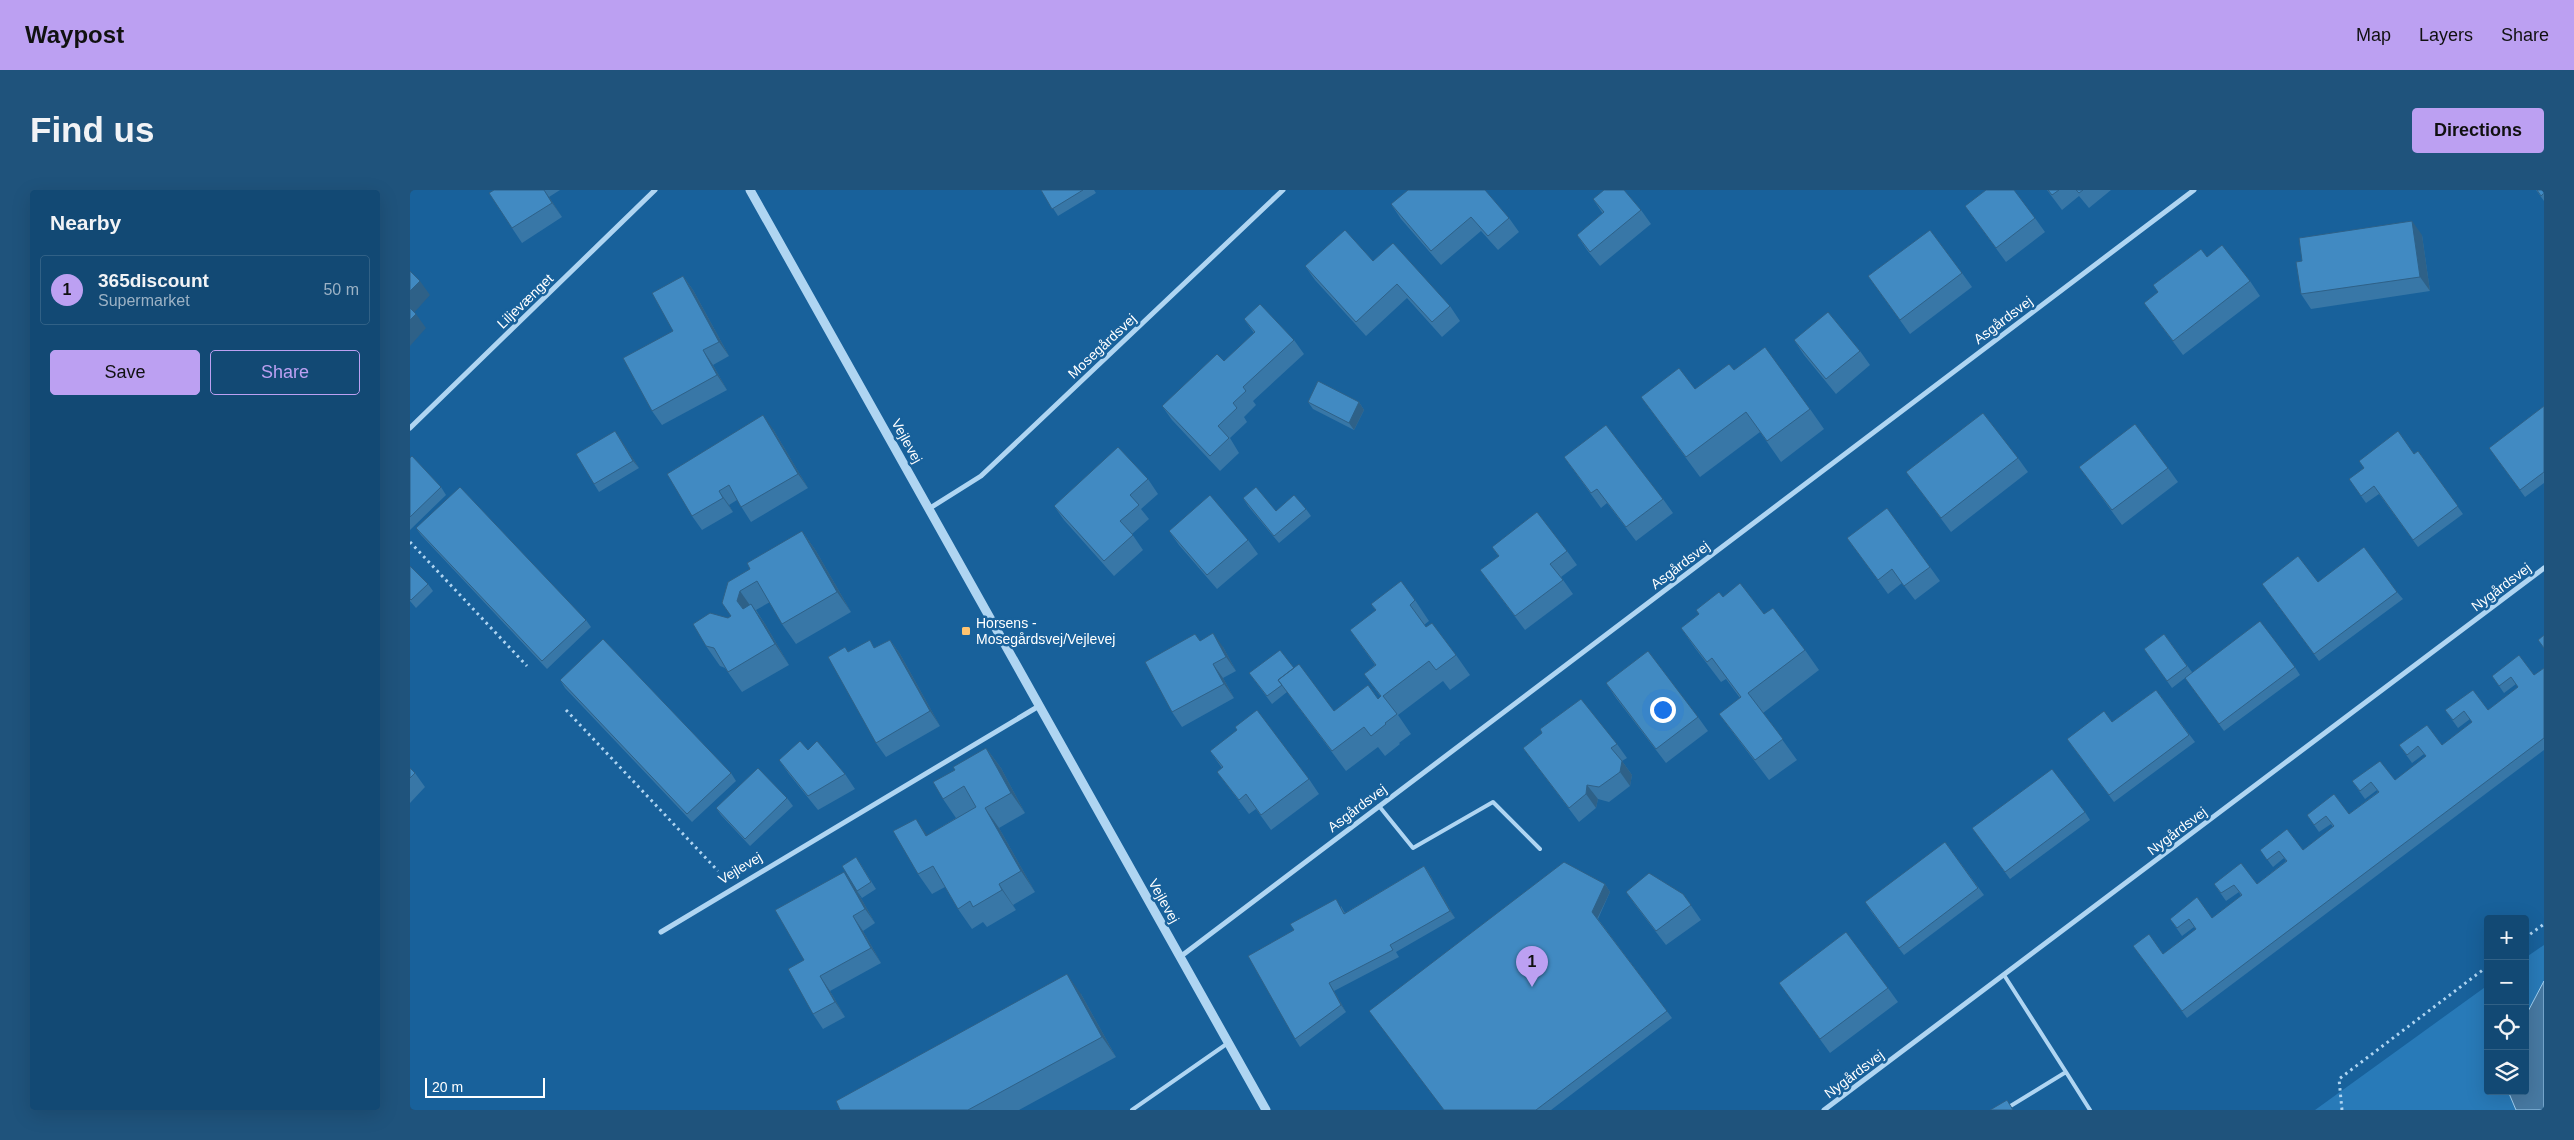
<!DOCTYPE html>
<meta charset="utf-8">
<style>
:root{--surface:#124974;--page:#1f537c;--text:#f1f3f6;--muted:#9cb2c5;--line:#316186;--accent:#bca0f2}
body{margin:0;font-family:Helvetica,sans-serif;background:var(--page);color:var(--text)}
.controls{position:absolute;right:15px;bottom:15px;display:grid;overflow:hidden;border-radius:5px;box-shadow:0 5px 20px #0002}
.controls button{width:45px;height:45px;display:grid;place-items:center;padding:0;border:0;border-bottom:1px solid var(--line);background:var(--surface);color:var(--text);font:25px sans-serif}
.scale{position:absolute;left:15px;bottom:12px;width:120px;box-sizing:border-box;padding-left:5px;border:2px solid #fff;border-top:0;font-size:14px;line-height:18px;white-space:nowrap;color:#fff;-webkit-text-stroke:4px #18619b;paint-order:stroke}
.you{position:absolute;left:1252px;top:519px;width:18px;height:18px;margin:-12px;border:4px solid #fff;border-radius:50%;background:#1a73e8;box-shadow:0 0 0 8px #1a73e833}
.badge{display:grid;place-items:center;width:32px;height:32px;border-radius:50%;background:var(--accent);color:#111;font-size:16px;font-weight:700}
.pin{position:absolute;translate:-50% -41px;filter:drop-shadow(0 1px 2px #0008)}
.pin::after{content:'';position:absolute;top:26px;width:18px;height:15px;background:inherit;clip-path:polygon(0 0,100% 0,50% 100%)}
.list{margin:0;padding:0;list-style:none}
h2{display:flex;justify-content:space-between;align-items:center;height:65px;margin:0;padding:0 20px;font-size:21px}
h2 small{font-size:16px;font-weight:400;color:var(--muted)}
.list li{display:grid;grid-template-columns:32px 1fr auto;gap:15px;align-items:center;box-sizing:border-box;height:70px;margin:0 10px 10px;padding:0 10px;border:1px solid var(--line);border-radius:5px}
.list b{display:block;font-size:19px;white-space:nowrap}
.list p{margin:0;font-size:16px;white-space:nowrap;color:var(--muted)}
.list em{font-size:16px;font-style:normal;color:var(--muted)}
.actions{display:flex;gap:10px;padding:15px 20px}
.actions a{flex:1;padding:11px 0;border:1px solid var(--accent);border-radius:5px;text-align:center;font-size:18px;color:var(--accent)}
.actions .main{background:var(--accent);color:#111}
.icon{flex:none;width:28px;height:28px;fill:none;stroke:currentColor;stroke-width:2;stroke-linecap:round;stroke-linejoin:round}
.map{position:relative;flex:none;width:2134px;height:920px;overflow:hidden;border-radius:5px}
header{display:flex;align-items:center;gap:30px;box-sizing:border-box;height:70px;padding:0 25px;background:var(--accent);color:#111}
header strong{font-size:24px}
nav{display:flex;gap:28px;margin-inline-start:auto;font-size:18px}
.intro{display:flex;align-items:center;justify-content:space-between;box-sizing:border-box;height:120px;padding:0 30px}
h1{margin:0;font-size:35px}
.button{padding:12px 22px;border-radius:5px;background:var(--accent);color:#111;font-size:18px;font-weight:700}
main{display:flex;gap:30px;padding:0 30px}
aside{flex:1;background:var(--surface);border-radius:5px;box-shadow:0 5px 20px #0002}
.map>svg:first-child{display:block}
</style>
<header>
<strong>Waypost</strong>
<nav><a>Map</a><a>Layers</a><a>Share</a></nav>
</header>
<div class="intro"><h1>Find us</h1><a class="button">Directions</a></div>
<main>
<aside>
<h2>Nearby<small></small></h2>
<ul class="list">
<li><span class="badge">1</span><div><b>365discount</b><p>Supermarket</p></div><em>50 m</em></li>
</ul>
<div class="actions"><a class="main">Save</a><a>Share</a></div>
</aside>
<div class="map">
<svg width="2134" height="920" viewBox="0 0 2134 920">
<rect width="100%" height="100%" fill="#18619b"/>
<!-- green -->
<path fill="#287ab8" d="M 2134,755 L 2134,791 L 2115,827 L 2115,768 Z
M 2078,795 L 2078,901 L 2098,901 L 2106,920 L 1905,920 Z"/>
<!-- water -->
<path fill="#4779a2" stroke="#a2d2f4" d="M 2134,791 L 2134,920 L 2106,920 L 2098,901 L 2115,901 L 2115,827 Z"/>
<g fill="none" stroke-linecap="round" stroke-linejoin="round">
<!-- path -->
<path stroke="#afd5f2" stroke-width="3" stroke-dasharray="2.5 4" stroke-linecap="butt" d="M 0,352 L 117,476
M 156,520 L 308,681
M 2115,748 L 2134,734
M 1932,920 L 1929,889 L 2078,776"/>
<!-- service -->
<path stroke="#afd5f2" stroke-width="4" d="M 969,616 L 1003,658 L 1083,612 L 1130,659
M 1656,882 L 1680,920
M 722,920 L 818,853
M 1594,920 L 1656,882 L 1594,785"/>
<!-- minor -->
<path stroke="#afd5f2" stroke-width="5" d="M 0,238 L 245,0
M 520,318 L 571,286 L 873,0
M 251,742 L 629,516
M 770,767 L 1784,0
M 1414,920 L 2134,378"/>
<!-- tertiary -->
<path stroke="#afd5f2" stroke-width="9" d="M 340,0 L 856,920"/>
</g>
<!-- wall -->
<path fill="#3877a7" d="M 84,0 L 150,0 L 139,7 L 152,27 L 112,53 L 102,38 Z
M 631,0 L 684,0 L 686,3 L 648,26 Z
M 1637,0 L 1701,0 L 1679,18 L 1669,6 L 1652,20 Z
M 2126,0 L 2134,0 L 2134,11 Z
M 1183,9 L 1231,20 L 1241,34 L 1190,76 L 1177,60 L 1167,45 L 1193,24 Z
M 981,14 L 1099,28 L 1109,42 L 1088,60 L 1071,41 L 1031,75 L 991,29 Z
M 1555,16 L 1625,28 L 1635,42 L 1596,72 Z
M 2012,45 L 2020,101 L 1901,119 L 1891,104 Z
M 1797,67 L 1840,91 L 1850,106 L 1773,165 L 1734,113 Z
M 963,71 L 1040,116 L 1050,131 L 1032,147 L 997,108 L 956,146 L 905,90 L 895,76 Z
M 1552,83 L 1562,97 L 1500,144 L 1458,86 Z
M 273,86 L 283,100 L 319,166 L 303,175 L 317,200 L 252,235 L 242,221 L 263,141 Z
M 834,129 L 884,150 L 894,164 L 843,211 L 846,215 L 834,227 L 837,232 L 820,248 L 829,263 L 810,281 L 762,230 L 752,216 L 814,171 L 844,143 Z
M 1384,150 L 1450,161 L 1460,175 L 1426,204 L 1394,165 Z
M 1324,180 L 1400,219 L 1414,239 L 1371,272 L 1350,242 L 1290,287 L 1231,207 L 1285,199 Z
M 898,212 L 949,212 L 954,220 L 944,240 L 903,219 Z
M 2134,216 L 2134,293 L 2115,307 L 2084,265 Z
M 363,239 L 398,298 L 341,332 L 327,310 L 319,315 L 323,322 L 292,340 L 282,326 Z
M 205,241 L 229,278 L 189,302 L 184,294 Z
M 2008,261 L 2053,324 L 2008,357 L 1969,304 L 1956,313 L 1939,289 L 2004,264 Z
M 1154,267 L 1253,309 L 1263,323 L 1226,351 L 1197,313 L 1191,318 Z
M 0,268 L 31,297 L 36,305 L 0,340 Z
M 1608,268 L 1618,282 L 1541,342 L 1496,282 Z
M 1669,277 L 1758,278 L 1768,292 L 1712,335 Z
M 738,289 L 748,304 L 731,319 L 739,329 L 722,344 L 733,360 L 704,386 L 654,330 L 644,316 Z
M 833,308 L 866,321 L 896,319 L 901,326 L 869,353 L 838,316 Z
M 6,338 L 176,430 L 181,437 L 137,479 L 11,345 Z
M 392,341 L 406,361 L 441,422 L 386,454 L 372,434 L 360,412 L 346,420 L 355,434 L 379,475 L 332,502 L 315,478 L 310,476 L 296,456 L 318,428 L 321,426 L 312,413 Z
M 759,341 L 838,350 L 848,364 L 807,399 L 769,355 Z
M 1437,348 L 1520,377 L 1530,391 L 1505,410 L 1492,393 L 1478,404 Z
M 1082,357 L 1157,361 L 1167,375 L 1151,387 L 1163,404 L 1115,440 L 1070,380 L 1089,367 Z
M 0,376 L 18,394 L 23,401 L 6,418 L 0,411 Z
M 1908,392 L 1987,402 L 1993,409 L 1909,471 L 1857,401 Z
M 1313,407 L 1354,424 L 1395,460 L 1409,480 L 1353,523 L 1387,570 L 1359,590 L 1324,544 L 1309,524 L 1330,508 L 1316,489 L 1311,492 L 1285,458 L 1271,438 Z
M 1005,410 L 1019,431 L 1014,435 L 1016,437 L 1046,465 L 1060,485 L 1040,500 L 1033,491 L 988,525 L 1001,544 L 989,553 L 990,554 L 975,566 L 968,557 L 936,581 L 877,502 L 862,514 L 839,483 L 884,478 L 924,521 L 968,509 L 971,507 L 954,484 L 965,475 L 940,440 L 966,421 L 961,414 Z
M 1754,444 L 1782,482 L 1885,477 L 1890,485 L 1814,541 L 1775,488 L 1762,498 L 1734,459 Z
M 480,450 L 490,464 L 530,536 L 476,567 L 466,553 L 438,461 L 465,458 Z
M 790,451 L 813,457 L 826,481 L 813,488 L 824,508 L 772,537 L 762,522 Z
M 2134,478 L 2134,560 L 1777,828 L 1723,756 L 1753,764 L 1786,740 L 1784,737 L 1772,746 L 1760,729 L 1802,728 L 1831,706 L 1829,702 L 1816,711 L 1804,694 L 1847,694 L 1876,671 L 1874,668 L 1863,677 L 1850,660 L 1893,660 L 1923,637 L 1921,634 L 1909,642 L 1897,625 L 1939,624 L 1968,602 L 1967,600 L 1955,609 L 1942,591 L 1985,590 L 2016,567 L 2014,564 L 2002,573 L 1989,555 L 2032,555 L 2062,532 L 2060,529 L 2048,538 L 2035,520 L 2078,520 L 2108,497 L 2106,494 L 2094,503 L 2082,486 L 2124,485 Z
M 150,490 L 321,583 L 326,591 L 282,632 L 155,498 Z
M 1196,493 L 1288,527 L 1298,541 L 1256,573 L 1206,508 Z
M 1746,500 L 1785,552 L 1704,612 L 1662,556 L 1702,532 Z
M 1207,554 L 1217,568 L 1212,571 L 1222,585 L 1220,596 L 1199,612 L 1188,609 L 1186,618 L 1169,632 L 1113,558 Z
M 576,558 L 591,578 L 615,623 L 589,638 L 625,702 L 603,715 L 606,720 L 577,737 L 573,732 L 562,739 L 548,719 L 535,697 L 522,704 L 508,684 L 518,645 L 546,628 L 533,609 L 545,580 Z
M 398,560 L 435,584 L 445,599 L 408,620 L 379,584 L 369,570 Z
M 800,561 L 899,589 L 909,604 L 861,640 L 846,619 L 839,624 L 807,582 L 812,578 Z
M 0,578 L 5,583 L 15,597 L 0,613 Z
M 377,608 L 383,616 L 340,656 L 311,625 L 306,618 Z
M 1675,622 L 1680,630 L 1600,689 L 1562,638 Z
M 1535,652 L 1574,705 L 1494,765 L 1460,720 Z
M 446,667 L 466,699 L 452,708 L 447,701 Z
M 1014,676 L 1019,683 L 1045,728 L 986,762 L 989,767 L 924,801 L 936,822 L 890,857 L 885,849 L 931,716 L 935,723 Z
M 434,682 L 444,696 L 465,733 L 453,741 L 471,773 L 420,801 L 435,827 L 413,839 L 403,824 L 394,770 Z
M 1195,694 L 1200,702 L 1188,729 L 1262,828 L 1141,920 L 1033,920 Z
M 1216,702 L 1273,704 L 1291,730 L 1256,755 L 1226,716 Z
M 1369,793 L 1478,798 L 1488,812 L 1420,863 Z
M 671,804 L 706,867 L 609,920 L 430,920 Z"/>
<!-- shaded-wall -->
<path fill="#2e6188" d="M 134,0 L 139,7 L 152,27 L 142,13 Z
M 2002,31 L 2012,45 L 2020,101 L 2010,87 Z
M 273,86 L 283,100 L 319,166 L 309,152 Z
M 10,91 L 20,105 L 2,125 L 0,122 L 0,101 Z
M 6,124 L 16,138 L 0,156 L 0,130 Z
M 293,160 L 303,175 L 317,200 L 307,185 Z
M 949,212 L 954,220 L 944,240 L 939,233 Z
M 353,225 L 363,239 L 398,298 L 388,284 Z
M 205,241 L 210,248 L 229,278 L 223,271 Z
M 309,301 L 319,315 L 323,322 L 313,308 Z
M 392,341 L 406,361 L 441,422 L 427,402 Z
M 330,401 L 344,421 L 342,431 L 327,411 Z
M 341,414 L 355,434 L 379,475 L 365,454 Z
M 803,443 L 813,457 L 826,481 L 816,467 Z
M 480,450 L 490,464 L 530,536 L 520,521 Z
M 803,474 L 813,488 L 824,508 L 814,494 Z
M 576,558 L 591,578 L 615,623 L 601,603 Z
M 1212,571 L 1222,585 L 1220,596 L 1210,582 Z
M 1177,595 L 1188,609 L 1186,618 L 1176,604 Z
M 575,618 L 589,638 L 625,702 L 611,681 Z
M 506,629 L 520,649 L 516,646 Z
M 1014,676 L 1019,683 L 1045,728 L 1040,721 Z
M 434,682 L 444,696 L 465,733 L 455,719 Z
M 589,694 L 603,715 L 606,720 L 592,700 Z
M 1195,694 L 1200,702 L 1187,729 L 1182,722 Z
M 443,726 L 453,741 L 471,773 L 461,758 Z
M 657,784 L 671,804 L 706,867 L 692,847 Z
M 410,786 L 420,801 L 435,827 L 425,812 Z
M 919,793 L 924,801 L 936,822 L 931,815 Z"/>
<!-- building -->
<path fill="#418ac2" stroke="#2e6188" d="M 84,0 L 134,0 L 142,13 L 102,38 L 79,3 Z
M 631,0 L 673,0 L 642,19 Z
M 998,0 L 1075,0 L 1099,28 L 1078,46 L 1061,27 L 1021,61 L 981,14 Z
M 1194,0 L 1214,0 L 1231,20 L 1180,62 L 1167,45 L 1194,22 L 1183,9 Z
M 1576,0 L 1604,0 L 1625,28 L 1586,58 L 1555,16 Z
M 1638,0 L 1649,0 L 1642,5 Z
M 1666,0 L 1673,0 L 1669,3 Z
M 2127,0 L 2134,0 L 2134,3 L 2131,6 Z
M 2002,31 L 2010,87 L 1891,104 L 1886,72 L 1892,71 L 1889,48 Z
M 935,40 L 963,71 L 983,53 L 1040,116 L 1022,132 L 987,94 L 946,132 L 895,76 Z
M 1520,40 L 1552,83 L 1490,130 L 1458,86 Z
M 1812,55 L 1840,91 L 1763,151 L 1734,113 L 1748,102 L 1743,95 L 1791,59 L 1797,67 Z
M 0,81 L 10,91 L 0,101 Z
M 273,86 L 309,152 L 293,160 L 307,185 L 242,221 L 213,168 L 263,141 L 242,103 Z
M 850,114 L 884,150 L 833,197 L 836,201 L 823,213 L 827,218 L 808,236 L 819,248 L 800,266 L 752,216 L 807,164 L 814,171 L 845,142 L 834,129 Z
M 0,118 L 6,124 L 0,130 Z
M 1418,122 L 1450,161 L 1416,189 L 1384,150 Z
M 1355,157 L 1400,219 L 1357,251 L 1336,222 L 1276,267 L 1231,207 L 1269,178 L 1285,199 L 1319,174 L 1324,180 Z
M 908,191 L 949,212 L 939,233 L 898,212 Z
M 2134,216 L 2134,282 L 2110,300 L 2079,258 Z
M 1573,223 L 1608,268 L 1531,328 L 1496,282 Z
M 353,225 L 388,284 L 331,317 L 319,295 L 309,301 L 313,308 L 282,326 L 257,284 Z
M 1725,234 L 1758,278 L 1702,320 L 1669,277 Z
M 1196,235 L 1253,309 L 1216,337 L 1187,299 L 1181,303 L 1154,267 Z
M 205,241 L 223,271 L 184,294 L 166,264 Z
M 1988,241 L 2004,264 L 2008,261 L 2048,316 L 2003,350 L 1964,296 L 1951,306 L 1939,289 L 1954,278 L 1949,271 Z
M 708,257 L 738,289 L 720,305 L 729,315 L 710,331 L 723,345 L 694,371 L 644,316 Z
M 2,266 L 31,297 L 0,327 L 0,268 Z
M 50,297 L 176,430 L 132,471 L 6,338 Z
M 846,297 L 866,321 L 884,305 L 896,319 L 864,346 L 833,308 Z
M 800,305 L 838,350 L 797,385 L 759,341 Z
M 1477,318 L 1520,377 L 1494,396 L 1482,379 L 1468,390 L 1437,348 Z
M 1127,322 L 1157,361 L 1140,374 L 1153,390 L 1105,426 L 1070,380 L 1089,366 L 1082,357 Z
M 392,341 L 427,402 L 372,434 L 347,391 L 330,401 L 327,411 L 333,419 L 341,414 L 365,454 L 318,482 L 304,458 L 296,456 L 283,434 L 300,423 L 318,428 L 321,426 L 312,413 L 318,392 L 340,379 L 337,373 Z
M 1954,357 L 1987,402 L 1904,464 L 1852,394 L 1888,366 L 1908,392 Z
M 0,376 L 18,394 L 1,410 L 0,409 Z
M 991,391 L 1005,410 L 1000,415 L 1016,437 L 1022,433 L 1046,465 L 1026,480 L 1019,471 L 973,506 L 987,524 L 975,533 L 976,534 L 961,546 L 954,537 L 922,561 L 868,490 L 889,474 L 924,521 L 958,495 L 968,509 L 971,506 L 954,484 L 966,475 L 940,440 L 966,420 L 961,414 Z
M 1330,393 L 1354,424 L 1363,418 L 1395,460 L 1338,503 L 1373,549 L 1345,570 L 1309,524 L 1331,507 L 1302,468 L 1297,472 L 1271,438 L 1289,424 L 1286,420 L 1309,402 L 1313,407 Z
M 1850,431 L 1885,477 L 1809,534 L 1775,488 Z
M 803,443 L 816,467 L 803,474 L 814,494 L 762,522 L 735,472 L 785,444 L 790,451 Z
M 1754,444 L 1777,476 L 1757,491 L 1734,459 Z
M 2134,445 L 2134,458 L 2128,450 Z
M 193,449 L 321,583 L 277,624 L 150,490 Z
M 460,450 L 464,458 L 480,450 L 520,521 L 466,553 L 418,467 L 435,457 L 438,462 Z
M 870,460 L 884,478 L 868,490 L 872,495 L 857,506 L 839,483 Z
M 1238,461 L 1288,527 L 1246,559 L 1196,493 Z
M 2109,465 L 2124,485 L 2134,478 L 2134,548 L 1772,821 L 1723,756 L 1739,744 L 1753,764 L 1786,739 L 1779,729 L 1767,738 L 1760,729 L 1787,707 L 1802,728 L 1832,705 L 1824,695 L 1811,703 L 1804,694 L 1831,673 L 1847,694 L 1877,671 L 1869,661 L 1857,670 L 1850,660 L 1877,639 L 1893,660 L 1924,636 L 1916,626 L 1904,635 L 1897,625 L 1924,604 L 1939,624 L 1969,602 L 1961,592 L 1950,601 L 1942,591 L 1970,571 L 1985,590 L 2016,566 L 2008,556 L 1997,565 L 1989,555 L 2017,535 L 2032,555 L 2062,532 L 2054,521 L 2043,530 L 2035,520 L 2063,500 L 2078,520 L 2108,497 L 2101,487 L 2089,496 L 2082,486 Z
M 1746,500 L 1779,545 L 1699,605 L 1657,549 L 1694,521 L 1702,532 Z
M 1171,509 L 1207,554 L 1201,558 L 1212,571 L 1210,582 L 1189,597 L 1177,595 L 1176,604 L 1159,618 L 1113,558 L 1132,543 L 1130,539 Z
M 847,520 L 899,589 L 851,625 L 836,604 L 829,610 L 807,582 L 813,577 L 800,561 L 827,540 L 825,537 Z
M 390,551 L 398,560 L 407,551 L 435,584 L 398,606 L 369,570 Z
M 576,558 L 601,603 L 575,618 L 611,681 L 589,694 L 592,700 L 563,717 L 560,711 L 548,719 L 523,676 L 508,684 L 483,641 L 506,629 L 516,646 L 566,617 L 554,596 L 533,609 L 523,592 L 545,580 L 543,577 Z
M 0,578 L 5,583 L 0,588 Z
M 348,578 L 377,608 L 335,649 L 306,618 Z
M 1642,579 L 1675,622 L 1595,682 L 1562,638 Z
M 1535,652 L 1568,698 L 1489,758 L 1455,712 Z
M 446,667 L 461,692 L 447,701 L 432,676 Z
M 1154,672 L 1195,694 L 1182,722 L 1257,821 L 1126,920 L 1034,920 L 959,821 Z
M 1014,676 L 1040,721 L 980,755 L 983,760 L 919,793 L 931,815 L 885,849 L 838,766 L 884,740 L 880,734 L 926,709 L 934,724 Z
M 434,682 L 455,719 L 443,726 L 461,758 L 410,786 L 425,812 L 403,824 L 378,779 L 394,770 L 365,720 Z
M 1239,683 L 1273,704 L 1281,715 L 1246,741 L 1216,702 Z
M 1436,742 L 1478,798 L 1410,849 L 1369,793 Z
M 657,784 L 692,847 L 558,920 L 430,920 L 426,911 Z
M 1597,910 L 1603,920 L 1580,920 Z"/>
<!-- markers -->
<rect fill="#ffc470" stroke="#18619b" stroke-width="2" x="551" y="436" width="10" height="10" rx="2.5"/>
<g text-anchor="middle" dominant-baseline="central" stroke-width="5" stroke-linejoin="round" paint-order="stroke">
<!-- street labels -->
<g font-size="14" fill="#fff" stroke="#18619b">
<text transform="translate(115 111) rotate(-44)">Liljevænget</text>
<text transform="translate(1593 130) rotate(-37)">Asgårdsvej</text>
<text transform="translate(692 156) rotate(-43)">Mosegårdsvej</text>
<text transform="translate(497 251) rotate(61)">Vejlevej</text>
<text transform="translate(1270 375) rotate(-37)">Asgårdsvej</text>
<text transform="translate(2091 397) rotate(-37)">Nygårdsvej</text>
<text transform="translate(947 618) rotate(-37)">Asgårdsvej</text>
<text transform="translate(1767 641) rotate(-37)">Nygårdsvej</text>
<text transform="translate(330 678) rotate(-31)">Vejlevej</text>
<text transform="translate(754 711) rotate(61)">Vejlevej</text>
<text transform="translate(1444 884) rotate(-37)">Nygårdsvej</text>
</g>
<!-- poi labels -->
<g font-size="14" fill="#fff" stroke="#18619b" text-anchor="start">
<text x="566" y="433">Horsens -<tspan x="566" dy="16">Mosegårdsvej/Vejlevej</tspan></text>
</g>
</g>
</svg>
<div class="controls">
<button>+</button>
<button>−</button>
<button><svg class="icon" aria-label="locate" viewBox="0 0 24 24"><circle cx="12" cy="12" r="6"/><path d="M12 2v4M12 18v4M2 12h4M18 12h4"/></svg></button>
<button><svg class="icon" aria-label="layers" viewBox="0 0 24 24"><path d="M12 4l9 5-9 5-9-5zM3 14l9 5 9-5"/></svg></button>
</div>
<div class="scale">20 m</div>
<div class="you"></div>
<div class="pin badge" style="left:1122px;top:797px">1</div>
</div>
</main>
